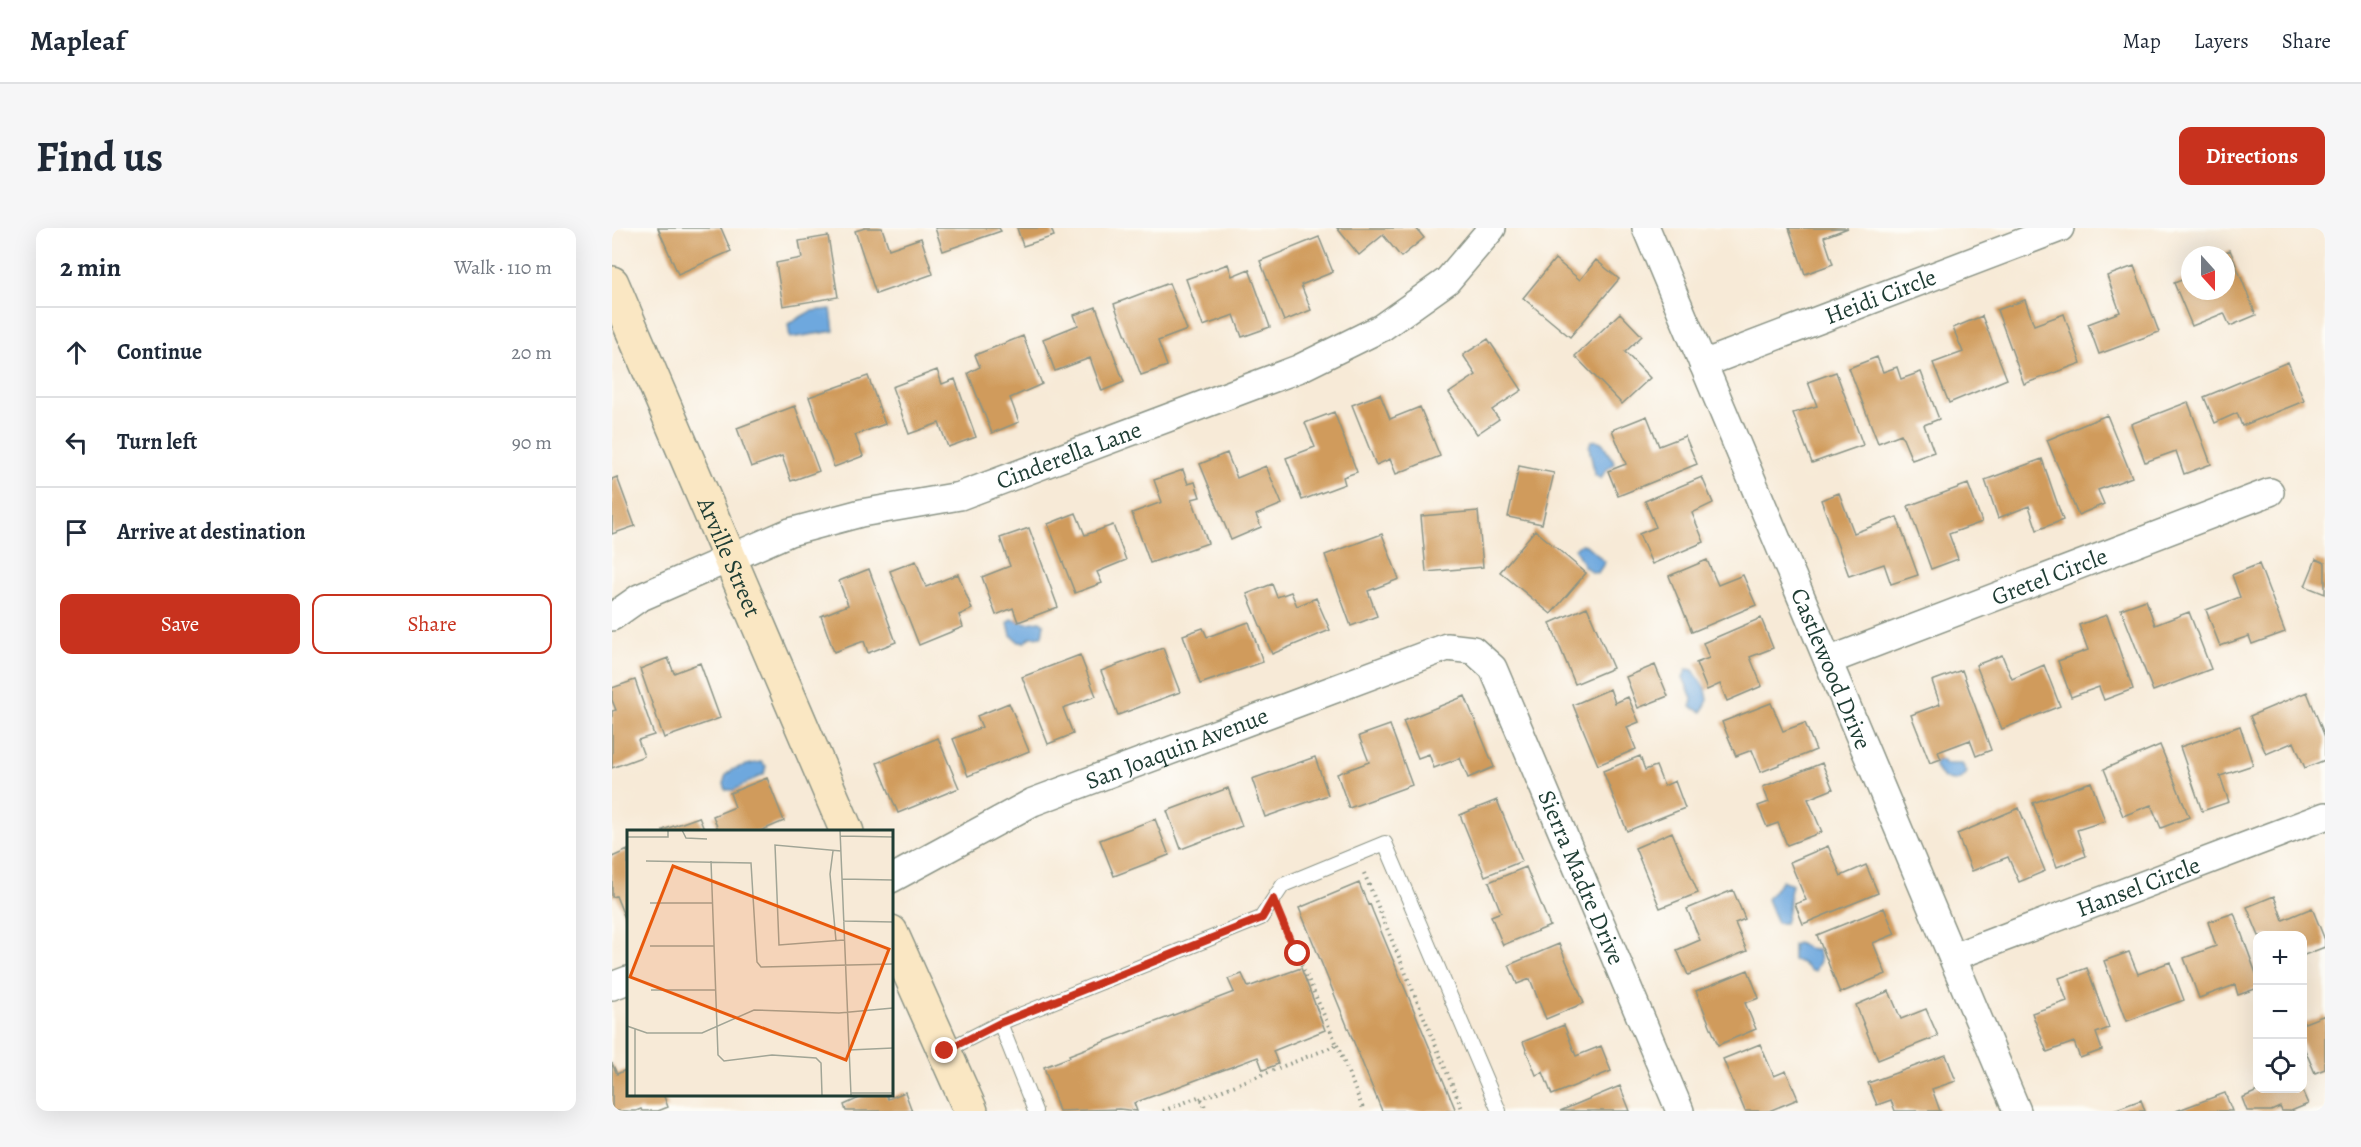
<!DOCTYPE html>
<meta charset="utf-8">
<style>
:root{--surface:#fff;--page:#f6f6f7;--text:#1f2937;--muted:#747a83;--line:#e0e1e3;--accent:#c8321e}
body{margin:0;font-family:Alegreya,serif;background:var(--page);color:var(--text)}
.controls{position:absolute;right:18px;bottom:18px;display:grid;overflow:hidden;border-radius:12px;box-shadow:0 6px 24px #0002}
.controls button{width:54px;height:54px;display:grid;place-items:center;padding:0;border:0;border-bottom:2px solid var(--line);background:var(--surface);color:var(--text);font:30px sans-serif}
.compass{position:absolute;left:1569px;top:18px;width:54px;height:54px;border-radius:50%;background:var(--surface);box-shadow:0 6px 24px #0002;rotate:159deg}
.stop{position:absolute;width:18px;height:18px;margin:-14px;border:4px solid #c8321e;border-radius:50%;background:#fff}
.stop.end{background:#c8321e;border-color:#fff;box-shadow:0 2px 6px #0008}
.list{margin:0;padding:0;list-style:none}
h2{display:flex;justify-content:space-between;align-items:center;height:78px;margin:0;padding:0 24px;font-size:26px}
h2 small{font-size:20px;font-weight:400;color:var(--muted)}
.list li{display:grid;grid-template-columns:39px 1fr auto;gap:18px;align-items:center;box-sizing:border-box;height:90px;padding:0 24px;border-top:2px solid var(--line)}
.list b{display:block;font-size:22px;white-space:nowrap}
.list em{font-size:20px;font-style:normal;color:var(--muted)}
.actions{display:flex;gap:12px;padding:18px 24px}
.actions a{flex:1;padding:14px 0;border:2px solid var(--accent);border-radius:12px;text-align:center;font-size:21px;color:var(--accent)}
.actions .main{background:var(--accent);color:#fff}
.icon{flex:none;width:33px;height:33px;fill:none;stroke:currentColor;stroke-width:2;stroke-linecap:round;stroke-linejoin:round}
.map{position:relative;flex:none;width:1713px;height:883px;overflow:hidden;border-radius:12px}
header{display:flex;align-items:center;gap:36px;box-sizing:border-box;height:84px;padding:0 30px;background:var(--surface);border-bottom:2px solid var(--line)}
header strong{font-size:28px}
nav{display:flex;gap:33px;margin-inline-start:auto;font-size:21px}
.intro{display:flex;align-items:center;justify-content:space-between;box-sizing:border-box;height:144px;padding:0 36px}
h1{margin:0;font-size:42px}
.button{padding:15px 27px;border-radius:12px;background:var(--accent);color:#fff;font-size:21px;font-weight:700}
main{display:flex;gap:36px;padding:0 36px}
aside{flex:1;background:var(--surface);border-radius:12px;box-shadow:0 6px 24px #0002}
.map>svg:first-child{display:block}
</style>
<header>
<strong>Mapleaf</strong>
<nav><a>Map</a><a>Layers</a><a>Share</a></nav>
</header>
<div class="intro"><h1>Find us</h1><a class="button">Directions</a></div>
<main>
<aside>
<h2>2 min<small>Walk · 110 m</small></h2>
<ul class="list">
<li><svg class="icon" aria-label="ahead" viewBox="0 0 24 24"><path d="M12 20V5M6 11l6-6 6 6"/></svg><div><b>Continue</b></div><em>20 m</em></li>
<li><svg class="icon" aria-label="left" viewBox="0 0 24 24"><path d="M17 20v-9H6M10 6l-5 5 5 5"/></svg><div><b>Turn left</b></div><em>90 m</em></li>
<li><svg class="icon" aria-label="arrive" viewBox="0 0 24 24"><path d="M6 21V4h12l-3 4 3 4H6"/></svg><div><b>Arrive at destination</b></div></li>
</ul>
<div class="actions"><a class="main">Save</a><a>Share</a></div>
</aside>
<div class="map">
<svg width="1713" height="883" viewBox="0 0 1713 883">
<rect width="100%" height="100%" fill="#fdfcf7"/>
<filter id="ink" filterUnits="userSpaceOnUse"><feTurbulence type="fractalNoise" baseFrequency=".0167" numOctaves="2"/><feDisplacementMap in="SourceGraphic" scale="12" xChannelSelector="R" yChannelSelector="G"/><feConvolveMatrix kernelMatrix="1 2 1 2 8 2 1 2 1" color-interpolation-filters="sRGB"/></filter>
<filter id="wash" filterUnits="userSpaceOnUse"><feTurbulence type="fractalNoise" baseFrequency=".008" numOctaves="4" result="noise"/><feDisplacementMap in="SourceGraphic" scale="24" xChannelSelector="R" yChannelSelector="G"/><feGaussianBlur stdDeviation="1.35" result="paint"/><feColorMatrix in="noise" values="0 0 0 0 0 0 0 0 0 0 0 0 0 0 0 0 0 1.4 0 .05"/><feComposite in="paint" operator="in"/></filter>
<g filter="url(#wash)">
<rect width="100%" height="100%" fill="#f7ead7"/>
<!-- water -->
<path fill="#6ea8de" stroke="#467289" stroke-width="1.5" d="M 219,81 L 222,103 L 178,110 L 176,96 L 199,83 Z
M 979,213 C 996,210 991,223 1001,231 L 1002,236 L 993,243 L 989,251 L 983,247 L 977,219 Z
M 969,316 L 974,317 L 993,334 L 986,345 L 980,344 L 972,338 L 963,321 Z
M 399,391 L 415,395 L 428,393 L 432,396 L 430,408 L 419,409 L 413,414 L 407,414 L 399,407 L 396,395 Z
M 1075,441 L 1081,442 L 1094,462 L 1096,472 L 1090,484 L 1079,479 L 1080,470 L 1071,449 Z
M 1326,532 L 1330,532 L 1333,536 L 1350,536 L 1355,544 C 1346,561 1325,551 1322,535 Z
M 149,534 L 154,538 L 152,546 L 122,562 L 114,562 C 104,540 134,537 149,534 Z
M 1170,652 L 1180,657 C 1176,670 1178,682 1173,695 L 1165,695 L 1155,671 Z
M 1185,715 L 1200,722 L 1206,722 L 1208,733 L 1203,743 L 1199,743 L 1190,735 L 1181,732 L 1181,717 Z"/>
<g id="blocks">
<!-- building -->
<path fill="#d09b5c" d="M 46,0 L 109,0 L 119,23 L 66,46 Z
M 253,0 L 270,0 L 277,21 L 309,10 L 321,46 L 264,66 L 243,3 Z
M 323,0 L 387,0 L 389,3 L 331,23 Z
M 405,0 L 439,0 L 442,8 L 411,18 Z
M 725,0 L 804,0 L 812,10 L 789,29 L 771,7 L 747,27 Z
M 1177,0 L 1236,0 L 1212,9 L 1221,36 L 1193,46 Z
M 216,8 L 226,69 L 171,78 L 164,35 L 190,30 L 187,13 Z
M 707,9 L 721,44 L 689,57 L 699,82 L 672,93 L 648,33 Z
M 1618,22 L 1644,87 L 1618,98 L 1612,85 L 1580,98 L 1562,55 L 1578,49 L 1578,63 L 1614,63 L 1614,27 L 1607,27 Z
M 943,31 L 968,52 L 984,32 L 1007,51 L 958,109 L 911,70 Z
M 616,36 L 620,48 L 637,41 L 658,99 L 630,109 L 622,87 L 591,98 L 574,51 Z
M 1522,38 L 1547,104 L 1487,126 L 1476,96 L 1508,84 L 1495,48 Z
M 557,55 L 575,102 L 546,113 L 555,138 L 529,147 L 502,76 Z
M 1413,72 L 1422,97 L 1452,86 L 1469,135 L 1412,156 L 1385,82 Z
M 484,79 L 512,154 L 490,163 L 478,130 L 443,143 L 431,111 L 466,97 L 462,87 Z
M 1008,85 L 1030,108 L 1013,124 L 1038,150 L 1010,176 L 963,128 Z
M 1370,88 L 1395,151 L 1337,175 L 1321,135 L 1351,124 L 1341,100 Z
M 411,108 L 430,156 L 398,170 L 407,194 L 380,205 L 356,145 L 368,139 L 363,127 Z
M 876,111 L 910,162 L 880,182 L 887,191 L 865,206 L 837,165 L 864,147 L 851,127 Z
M 1265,129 L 1271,144 L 1285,139 L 1289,151 L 1309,144 L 1327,191 L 1312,197 L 1322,224 L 1300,232 L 1289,206 L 1266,215 L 1237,140 Z
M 1676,134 L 1692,173 L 1630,198 L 1625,185 L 1603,195 L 1592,169 Z
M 325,142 L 330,156 L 343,151 L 364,209 L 336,219 L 327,195 L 297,206 L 280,159 Z
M 1224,144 L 1251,217 L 1200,235 L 1181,185 L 1205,178 L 1196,154 Z
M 256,148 L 273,196 L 243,207 L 251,228 L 222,239 L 197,169 Z
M 768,166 L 778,191 L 808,179 L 828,228 L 784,246 L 778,231 L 764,237 L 740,177 Z
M 1576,174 L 1599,236 L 1572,246 L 1564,223 L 1533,234 L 1519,196 Z
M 183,178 L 207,243 L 179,253 L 170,228 L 139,239 L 125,200 Z
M 722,184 L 745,244 L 731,249 L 733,256 L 690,272 L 674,230 L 703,219 L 693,195 Z
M 1495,187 L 1520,249 L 1486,262 L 1492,276 L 1466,287 L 1435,212 Z
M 1035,188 L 1047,218 L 1073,208 L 1085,236 L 1006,268 L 996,243 L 1014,236 L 1000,202 Z
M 615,225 L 625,250 L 654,238 L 670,276 L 644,287 L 649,299 L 619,312 L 588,236 Z
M 1430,231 L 1451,292 L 1425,302 L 1417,278 L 1386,290 L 1373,252 Z
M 907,238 L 942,245 L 930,296 L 896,289 Z
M 571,242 L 576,256 L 583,254 L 588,269 L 580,271 L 596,315 L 538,335 L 520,285 L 550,274 L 542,252 Z
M 5,249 L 23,298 L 0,306 L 0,251 Z
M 1090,249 L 1101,275 L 1080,285 L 1092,314 L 1040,336 L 1027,306 L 1044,299 L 1033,273 Z
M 1356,256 L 1370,294 L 1337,306 L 1346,331 L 1319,341 L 1296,278 Z
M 1227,265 L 1242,305 L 1285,289 L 1306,347 L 1279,356 L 1272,336 L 1237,348 L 1209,272 Z
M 866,283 L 871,339 L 814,344 L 809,288 Z
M 464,285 L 473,307 L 501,297 L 514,332 L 485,344 L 490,355 L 463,365 L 436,296 Z
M 417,300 L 446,379 L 406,394 L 401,380 L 384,387 L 370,349 L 398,338 L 388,310 Z
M 923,302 L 974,345 L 939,386 L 888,344 Z
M 770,306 L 787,351 L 756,363 L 765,388 L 739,398 L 713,327 Z
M 1704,331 L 1713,335 L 1713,366 L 1693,358 Z
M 1095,332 L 1106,357 L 1131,347 L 1144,377 L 1080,404 L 1057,348 Z
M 304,333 L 314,359 L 346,346 L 360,381 L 347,387 L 351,399 L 307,417 L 278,343 Z
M 1647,336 L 1673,404 L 1640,416 L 1637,408 L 1608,418 L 1594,382 L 1628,369 L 1620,347 Z
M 257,341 L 284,414 L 256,425 L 252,413 L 222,424 L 209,388 L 236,377 L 227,353 Z
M 660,356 L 665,369 L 679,364 L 685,378 L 704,370 L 718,402 L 660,426 L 635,366 Z
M 1534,372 L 1543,397 L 1577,384 L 1599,441 L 1541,463 L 1509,381 Z
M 975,379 L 1001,440 L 963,456 L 938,395 Z
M 1495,387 L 1521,461 L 1492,472 L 1487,459 L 1459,469 L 1446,433 L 1476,422 L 1467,397 Z
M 1149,390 L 1161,420 L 1138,429 L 1150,458 L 1115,473 L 1108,456 L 1095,462 L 1084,435 L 1097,430 L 1091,415 Z
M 637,394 L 651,434 L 588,456 L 571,407 L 591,400 L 595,409 Z
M 551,420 L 568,464 L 506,487 L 489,443 Z
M 468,427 L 484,468 L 451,480 L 461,506 L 436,516 L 410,449 Z
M 1390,427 L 1400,451 L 1432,437 L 1448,478 L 1390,501 L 1364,437 Z
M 56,430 L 62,445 L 88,435 L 108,490 L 52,510 L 28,441 Z
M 1043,437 L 1056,468 L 1026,480 L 1014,449 Z
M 1350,442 L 1379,522 L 1364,528 L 1358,512 L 1326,524 L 1329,531 L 1318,535 L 1299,487 L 1328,476 L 1320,453 Z
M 23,452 L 42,507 L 26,512 L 32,528 L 0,540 L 0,483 L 4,482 L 0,472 L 0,460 Z
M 998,461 L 1003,475 L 1016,469 L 1027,494 L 1015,499 L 1024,521 L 986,537 L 961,477 Z
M 1695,464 L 1713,509 L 1713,532 L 1693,540 L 1682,514 L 1654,526 L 1638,488 Z
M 853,468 L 882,539 L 856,550 L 848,530 L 822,540 L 817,526 L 806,530 L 791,493 Z
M 397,475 L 417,523 L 356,548 L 341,511 L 370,499 L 365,488 Z
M 1159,475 L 1171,503 L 1193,495 L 1204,522 L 1149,544 L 1140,522 L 1124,528 L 1110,494 Z
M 778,497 L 800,557 L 737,580 L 725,546 L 757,534 L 747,508 Z
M 1628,498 L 1641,537 L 1608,548 L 1617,574 L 1590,583 L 1568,519 Z
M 326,510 L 347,560 L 286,585 L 265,535 Z
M 1548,517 L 1577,589 L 1549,600 L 1539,577 L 1511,588 L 1492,541 Z
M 1028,528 L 1033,542 L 1044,538 L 1052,558 L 1063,553 L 1073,580 L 1015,603 L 991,543 Z
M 703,529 L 716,567 L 653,589 L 640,551 Z
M 1210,535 L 1221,561 L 1196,571 L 1210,604 L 1175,617 L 1166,595 L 1155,599 L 1146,578 L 1157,574 L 1151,559 Z
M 155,550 L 172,593 L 146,604 L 107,604 L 101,588 L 123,579 L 118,565 Z
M 1479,554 L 1493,593 L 1465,602 L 1474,628 L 1445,639 L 1421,575 Z
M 616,560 L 630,598 L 569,621 L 555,583 Z
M 885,572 L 910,633 L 873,648 L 848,587 Z
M 1407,580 L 1433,643 L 1407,654 L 1396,629 L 1360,643 L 1345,606 Z
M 87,589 L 93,604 L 52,604 L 51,602 Z
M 543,591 L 557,627 L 502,648 L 488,612 Z
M 1060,604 L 1086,665 L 1048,680 L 1023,620 Z
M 1216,618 L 1229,648 L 1254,637 L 1266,665 L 1191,696 L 1183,676 L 1194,672 L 1178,634 Z
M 16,622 L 16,688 L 13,690 L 4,668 L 0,669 L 0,629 Z
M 914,639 L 938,698 L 891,717 L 879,688 L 889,684 L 877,654 Z
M 747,655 L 756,677 L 758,676 L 761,684 L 844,883 L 770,883 L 687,680 Z
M 1121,662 L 1133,691 L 1123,695 L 1135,723 L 1076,747 L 1065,722 L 1088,712 L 1075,681 Z
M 1662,668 L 1671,692 L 1700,680 L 1713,712 L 1713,719 L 1690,728 L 1690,708 L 1647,708 L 1635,679 Z
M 1272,680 L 1283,706 L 1261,715 L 1274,746 L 1228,765 L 1205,707 Z
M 1622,685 L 1646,751 L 1646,760 L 1626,767 L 1623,757 L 1587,770 L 1572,730 L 1604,718 L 1596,694 Z
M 947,716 L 972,775 L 934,791 L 918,751 L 905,756 L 897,737 Z
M 1517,724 L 1526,746 L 1558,734 L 1572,772 L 1515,793 L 1492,733 Z
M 689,740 L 713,802 L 661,823 L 666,836 L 651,842 L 646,829 L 522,875 L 525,883 L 507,881 L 447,883 L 432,839 L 458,829 L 457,827 L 622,764 L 616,751 L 630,746 L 636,759 Z
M 1475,740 L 1497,800 L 1484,805 L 1490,822 L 1468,830 L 1462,814 L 1435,824 L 1420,785 L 1455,773 L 1447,750 Z
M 1136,742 L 1147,770 L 1133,775 L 1144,801 L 1106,817 L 1084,763 Z
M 1277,763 L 1289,791 L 1314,781 L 1326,808 L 1266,832 L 1244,777 Z
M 1713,787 L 1713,841 L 1703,845 L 1690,815 L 1690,796 Z
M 952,797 L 964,828 L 989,818 L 999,843 L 940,867 L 931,844 L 924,847 L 911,814 Z
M 1148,816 L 1162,848 L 1174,843 L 1186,871 L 1157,883 L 1133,883 L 1111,831 Z
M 1334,827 L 1344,853 L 1320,861 L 1328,883 L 1283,883 L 1279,872 L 1265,877 L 1256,855 Z
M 0,835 L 5,846 L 16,841 L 16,866 L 51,866 L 56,879 L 46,883 L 30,883 L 29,881 L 24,883 L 0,883 Z
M 1008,858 L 1018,883 L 948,883 Z
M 1652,860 L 1689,860 L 1696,876 L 1679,883 L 1670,883 L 1668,879 L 1659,883 L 1635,883 L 1630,870 Z
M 293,864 L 300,883 L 234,883 L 232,877 L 256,866 L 274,866 L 276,871 Z
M 1613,865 L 1620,883 L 1564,883 Z
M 1529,872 L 1533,883 L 1499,883 Z"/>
</g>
</g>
<g filter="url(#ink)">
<use href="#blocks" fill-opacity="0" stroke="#8b9486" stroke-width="1.5"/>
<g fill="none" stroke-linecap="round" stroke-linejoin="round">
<!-- lane casing -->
<g stroke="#8b9486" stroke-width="16">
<path id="lane" d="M 388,795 L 423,883
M 333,823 L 388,795 L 649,690 L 671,657 L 773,615 L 887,883"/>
</g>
<!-- street casing -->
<g stroke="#8b9486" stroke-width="30">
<g id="street">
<path id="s1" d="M 1034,0 L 1405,883"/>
<path id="s2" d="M 1091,136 L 1448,0"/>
<path id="s3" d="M 0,389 L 27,370 L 178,304 L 249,285 L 348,268 L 686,141 L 769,100 L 835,53 L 880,0"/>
<path id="s4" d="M 1216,433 L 1658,264"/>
<path id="s5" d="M 279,651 L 421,574 L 835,419 L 861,422 L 881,440 L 1068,883"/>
<path id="s6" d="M 1341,729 L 1713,588"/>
<path d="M 0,758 L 16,752"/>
</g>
</g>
<!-- secondary casing -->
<g stroke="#8b9486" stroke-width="36">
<g id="secondary">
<path id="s7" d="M 0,55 L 235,604"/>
<path d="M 279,704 L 359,883"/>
</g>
</g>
<!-- path -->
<path stroke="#8b9486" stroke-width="4" stroke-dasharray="1.5 4.5" stroke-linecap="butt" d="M 752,645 L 851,883
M 725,817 L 752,883
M 588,871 L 725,817 L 671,694
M 551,883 L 586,869 L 591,873 L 594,883"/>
<!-- lane -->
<use href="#lane" stroke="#fff" stroke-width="14"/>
<!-- street -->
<use href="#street" stroke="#fff" stroke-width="27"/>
<!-- secondary -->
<use href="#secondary" stroke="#fae7c3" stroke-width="33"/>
</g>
</g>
<g fill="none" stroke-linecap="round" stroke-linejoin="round" filter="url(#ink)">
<!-- route -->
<path stroke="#c8321e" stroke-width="8" d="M 333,823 L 388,795 L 650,690 L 661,671 L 678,712 L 686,726"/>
</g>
<g text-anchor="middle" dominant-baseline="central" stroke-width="4.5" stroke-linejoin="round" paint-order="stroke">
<!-- street labels -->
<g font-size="24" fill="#1f3d34" stroke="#fdfcf7">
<text stroke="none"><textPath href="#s2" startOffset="190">Heidi Circle</textPath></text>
<text stroke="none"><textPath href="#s3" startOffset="488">Cinderella Lane</textPath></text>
<text stroke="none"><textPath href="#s7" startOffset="298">Arville Street</textPath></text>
<text stroke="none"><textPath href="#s4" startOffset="237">Gretel Circle</textPath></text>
<text stroke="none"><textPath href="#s1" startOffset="478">Castlewood Drive</textPath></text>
<text stroke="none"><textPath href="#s5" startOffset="315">San Joaquin Avenue</textPath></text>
<text stroke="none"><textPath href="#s5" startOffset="884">Sierra Madre Drive</textPath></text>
<text stroke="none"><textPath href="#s6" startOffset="198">Hansel Circle</textPath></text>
</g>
</g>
<!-- overview -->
<g transform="translate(15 602)">
<rect width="266" height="266" fill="#f7ead7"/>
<path fill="none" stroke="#a1a596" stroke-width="1.5" d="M 55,0 L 59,8 L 80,9M 213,0 L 224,265M 213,6 L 266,7M 0,7 L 41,7 L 41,0M 206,21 L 203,44 L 209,111M 214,21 L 148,15 L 152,115 L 217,110M 19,31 L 124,33 L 130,132 L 134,137 L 266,134M 84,31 L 91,225 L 97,231 L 145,225 L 189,228 L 194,233 L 195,265M 215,49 L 266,50M 23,73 L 86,73M 216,91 L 266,92M 23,116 L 87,116M 24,160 L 88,160M 0,196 L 20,203 L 75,203 L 127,180 L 212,183 L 266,178M 8,199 L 8,265M 222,220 L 266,218M 224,263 L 266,263"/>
<path fill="#e8590c" fill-opacity="0.15" stroke="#e8590c" stroke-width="3" d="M 46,36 L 262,119 L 219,230 L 3,147 Z"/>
<rect width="266" height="266" fill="none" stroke="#1f3d34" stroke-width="3"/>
</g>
</svg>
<div class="controls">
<button>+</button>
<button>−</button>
<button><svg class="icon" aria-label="locate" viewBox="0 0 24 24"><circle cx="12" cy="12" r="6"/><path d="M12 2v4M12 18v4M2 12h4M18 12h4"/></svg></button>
</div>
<svg class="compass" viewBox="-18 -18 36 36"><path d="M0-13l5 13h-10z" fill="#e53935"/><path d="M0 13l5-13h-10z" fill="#747a83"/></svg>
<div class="stop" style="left:686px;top:726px"></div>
<div class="stop end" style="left:333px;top:823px"></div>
</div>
</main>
